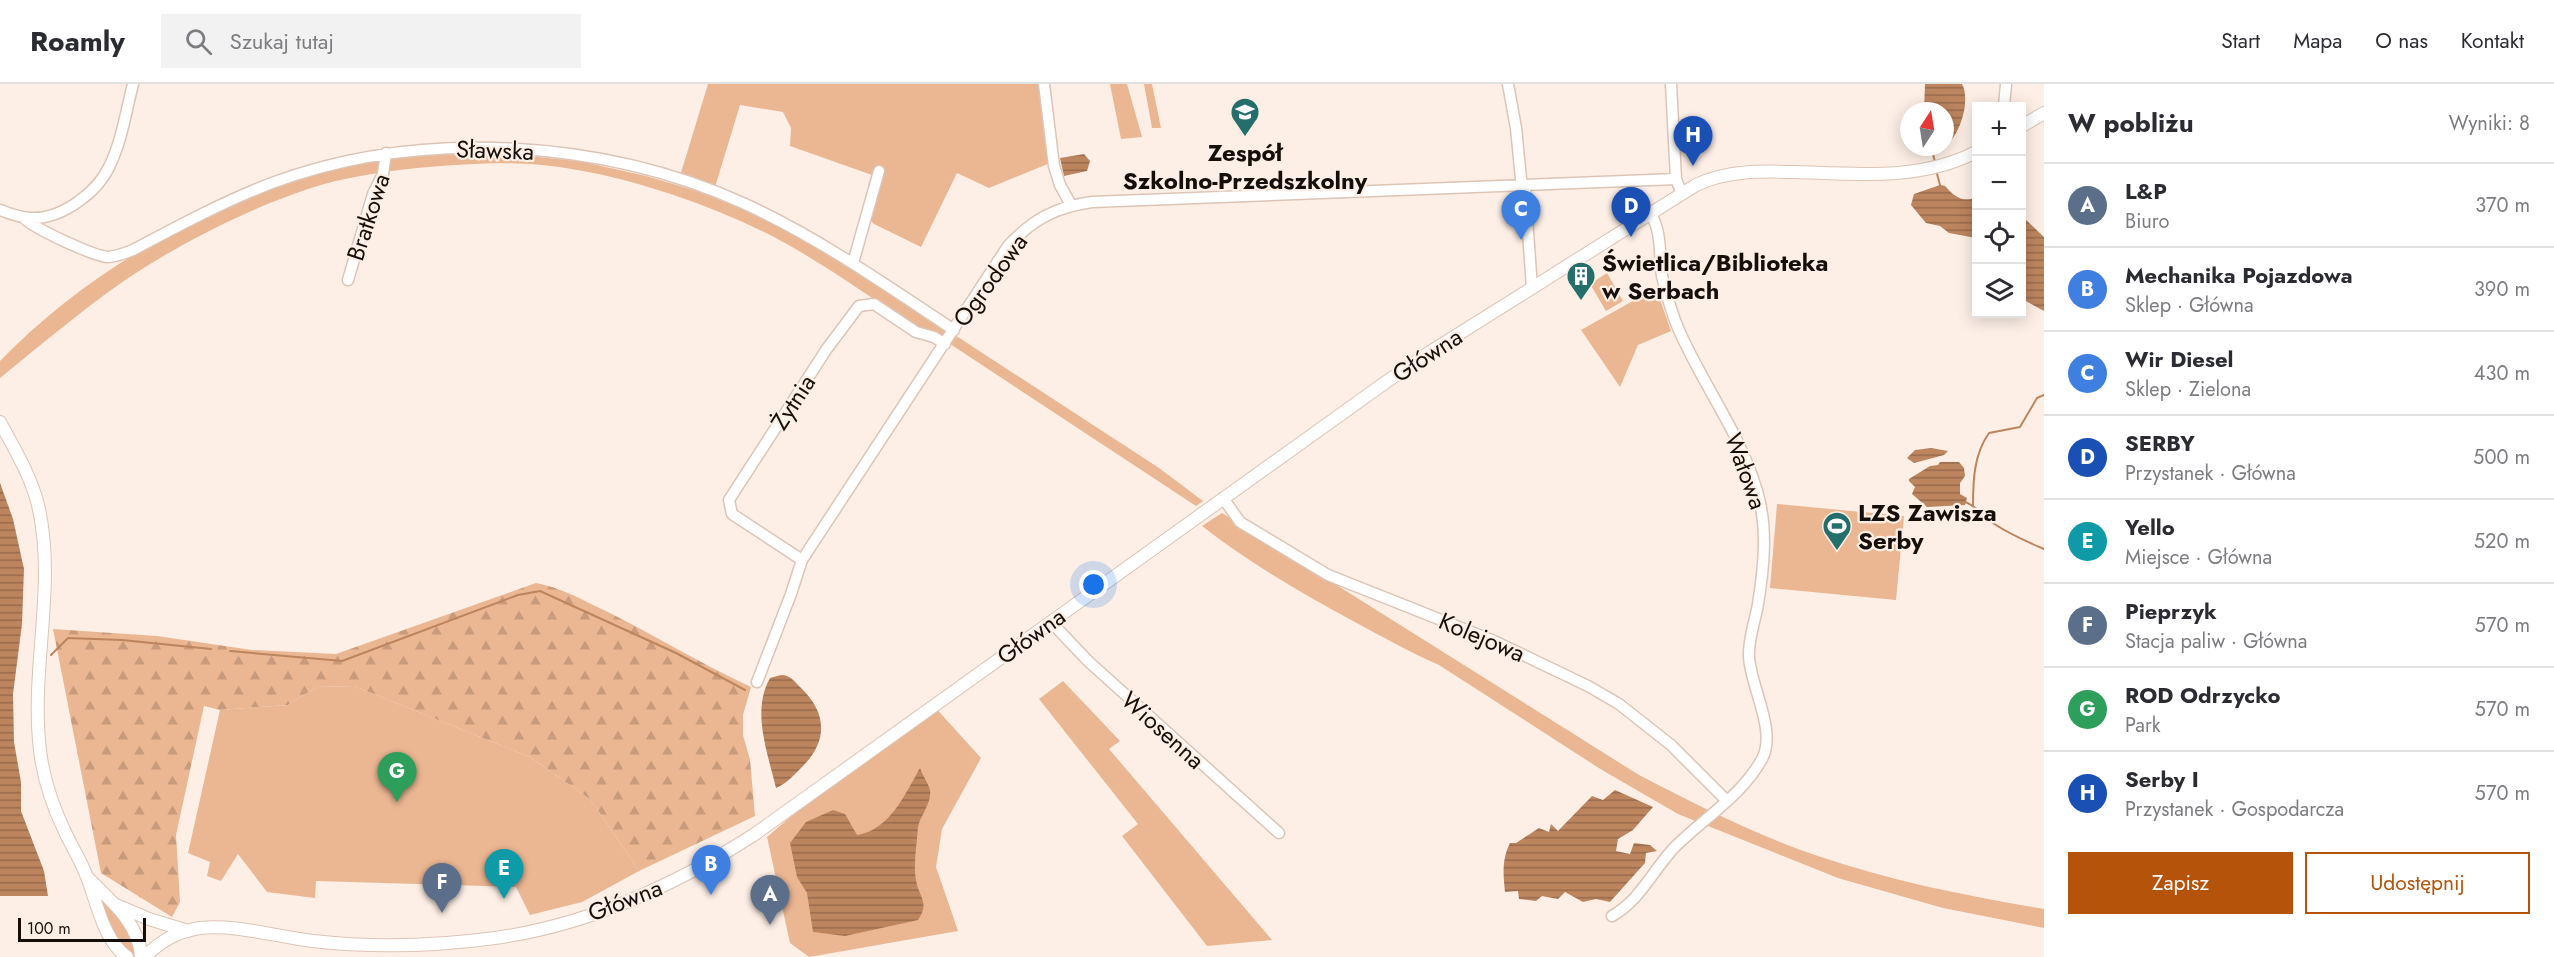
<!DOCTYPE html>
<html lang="pl">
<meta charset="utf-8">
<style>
:root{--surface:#fff;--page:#f2f2f3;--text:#2b2b33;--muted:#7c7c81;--line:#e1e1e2;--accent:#b45309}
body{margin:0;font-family:Jost,sans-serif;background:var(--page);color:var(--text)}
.controls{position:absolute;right:18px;top:18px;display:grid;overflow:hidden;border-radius:0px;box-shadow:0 3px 15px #0003}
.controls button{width:54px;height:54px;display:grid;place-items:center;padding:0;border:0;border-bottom:2px solid var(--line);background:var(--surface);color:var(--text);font:30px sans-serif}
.compass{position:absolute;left:1900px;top:18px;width:54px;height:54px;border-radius:50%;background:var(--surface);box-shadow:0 3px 15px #0003;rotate:12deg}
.scale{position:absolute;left:18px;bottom:15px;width:128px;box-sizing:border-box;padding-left:6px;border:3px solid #160f09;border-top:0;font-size:16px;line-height:21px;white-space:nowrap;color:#160f09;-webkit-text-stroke:4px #fdefe6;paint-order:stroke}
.you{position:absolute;left:1094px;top:501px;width:21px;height:21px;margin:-15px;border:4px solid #fff;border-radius:50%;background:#1a73e8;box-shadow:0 0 0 9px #1a73e833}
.badge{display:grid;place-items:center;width:39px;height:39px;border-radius:50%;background:var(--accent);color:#fff;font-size:20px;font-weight:700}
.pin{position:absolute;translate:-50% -50px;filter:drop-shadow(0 2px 3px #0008)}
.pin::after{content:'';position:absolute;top:32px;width:21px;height:18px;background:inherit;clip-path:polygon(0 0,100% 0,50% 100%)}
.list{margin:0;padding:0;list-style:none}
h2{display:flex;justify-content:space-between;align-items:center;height:78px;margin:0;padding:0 24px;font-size:26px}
h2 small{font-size:20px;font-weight:400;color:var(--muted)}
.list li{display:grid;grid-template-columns:39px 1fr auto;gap:18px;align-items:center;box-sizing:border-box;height:84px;padding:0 24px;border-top:2px solid var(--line)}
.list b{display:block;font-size:22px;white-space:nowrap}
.list p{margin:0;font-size:20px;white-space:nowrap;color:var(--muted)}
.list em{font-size:20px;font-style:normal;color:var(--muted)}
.actions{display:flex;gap:12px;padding:18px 24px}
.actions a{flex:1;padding:14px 0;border:2px solid var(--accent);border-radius:0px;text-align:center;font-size:21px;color:var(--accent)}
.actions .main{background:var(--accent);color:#fff}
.icon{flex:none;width:33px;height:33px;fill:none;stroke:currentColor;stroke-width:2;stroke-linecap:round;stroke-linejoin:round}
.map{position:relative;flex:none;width:2044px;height:873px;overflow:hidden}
header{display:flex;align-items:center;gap:36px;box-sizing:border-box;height:84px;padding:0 30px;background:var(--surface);border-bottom:2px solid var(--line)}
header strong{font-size:28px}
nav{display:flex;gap:33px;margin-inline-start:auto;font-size:21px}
.search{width:420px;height:54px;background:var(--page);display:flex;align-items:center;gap:15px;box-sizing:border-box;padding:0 21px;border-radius:0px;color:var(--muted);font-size:22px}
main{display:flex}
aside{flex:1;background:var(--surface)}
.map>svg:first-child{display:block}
</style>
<header>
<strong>Roamly</strong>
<div class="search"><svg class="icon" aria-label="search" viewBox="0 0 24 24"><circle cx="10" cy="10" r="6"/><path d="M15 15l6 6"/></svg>Szukaj tutaj</div>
<nav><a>Start</a><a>Mapa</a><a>O nas</a><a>Kontakt</a></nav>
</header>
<main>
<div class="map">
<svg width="2044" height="873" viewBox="0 0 2044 873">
<defs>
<pattern id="forest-firs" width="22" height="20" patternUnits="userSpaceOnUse" patternTransform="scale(1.5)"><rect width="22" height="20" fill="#ebb692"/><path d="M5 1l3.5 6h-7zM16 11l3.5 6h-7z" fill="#c99b7d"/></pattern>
<pattern id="water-rules" width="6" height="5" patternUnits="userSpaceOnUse" patternTransform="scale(1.5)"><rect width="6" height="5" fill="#bc855e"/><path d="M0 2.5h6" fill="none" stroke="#986b4c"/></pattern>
</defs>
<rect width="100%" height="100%" fill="#fdefe6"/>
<!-- green -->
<path fill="#ebb692" d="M 708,0 L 1038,0 L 1040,7 L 1050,79 L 989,104 L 957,89 L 921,163 L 874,140 L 862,128 L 872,91 L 790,62 L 791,44 L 783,28 L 740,21 L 715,103 L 680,92 Z
M 1110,0 L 1127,0 L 1142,53 L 1121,55 Z
M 1144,0 L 1152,0 L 1161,44 L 1152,44 Z
M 504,70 L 579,77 L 646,92 L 697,107 L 756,130 L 802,154 L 872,197 L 1159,384 L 1203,417 L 1196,422 L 935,250 L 921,247 C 865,210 809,168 747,140 C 683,111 602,85 531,80 C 491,78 448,81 408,85 C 375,89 340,94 308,105 C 251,124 193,153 142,185 C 92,217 46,257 0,294 L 0,277 C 97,177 231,106 368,78 C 412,69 458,71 504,70 Z
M 1607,189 L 1623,217 L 1606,227 L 1590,200 Z
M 1656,204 L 1671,247 L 1638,261 L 1620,303 L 1581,246 Z
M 1777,420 L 1904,432 L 1896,516 L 1770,504 Z
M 1222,429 L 1639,691 C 1697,721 1756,751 1818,772 C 1891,797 1967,812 2044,825 L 2044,844 L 1943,824 L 1838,794 L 1678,730 L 1602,686 L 1439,581 C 1409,568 1381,552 1353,537 C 1299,508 1251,480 1202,442 Z
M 1063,597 L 1120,657 L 1109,665 L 1272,856 L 1207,862 L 1122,752 L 1138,740 L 1039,615 Z
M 354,602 L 530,673 L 591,716 L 639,787 L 582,818 L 530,831 L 516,803 L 316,797 L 315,814 L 267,808 L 238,770 L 221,797 L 207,792 L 210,778 L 188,769 L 220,626 L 288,621 L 317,603 Z
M 932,620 L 981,674 L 942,745 L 936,783 L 958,847 L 809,873 L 790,859 L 767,753 L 853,679 Z
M 95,804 C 112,821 135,847 135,872 C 115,865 103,823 95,804 Z"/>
<!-- forest -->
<path fill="url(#forest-firs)" d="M 536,499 C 560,503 582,516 604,526 C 654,551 701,580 751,603 L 743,631 L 743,651 L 750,676 L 755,732 L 639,787 L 591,716 L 530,673 L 354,602 L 317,603 L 288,621 L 220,626 L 204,622 L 176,751 L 180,818 L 172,833 L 101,789 L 53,545 L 157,552 L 252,566 L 336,570 Z"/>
<!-- water -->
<path fill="url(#water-rules)" d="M 1925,0 L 1962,0 C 1971,16 1960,52 1945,62 L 1945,27 L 1924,27 Z
M 1084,70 L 1090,77 L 1087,87 L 1064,92 L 1060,74 Z
M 1940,101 L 1945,102 C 1955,113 1961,118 1976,114 L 1976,154 L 1949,149 L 1940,142 L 1926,139 L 1911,121 L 1914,110 Z
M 2022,132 L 2044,153 L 2044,227 L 2022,215 Z
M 1931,364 L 1948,367 L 1944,371 L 1914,379 L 1907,374 L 1915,366 Z
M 1940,378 L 1959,378 L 1964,384 L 1965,392 L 1960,399 L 1960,410 L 1967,414 L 1965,421 L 1927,423 L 1912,410 L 1915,403 L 1909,397 L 1909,395 L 1930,382 L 1938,381 Z
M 0,399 L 13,435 L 24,485 L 22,540 L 13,610 L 14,658 L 21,698 L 21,727 L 44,787 L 48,812 L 0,812 Z
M 781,591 C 790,591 794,597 800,603 C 828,629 828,658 801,684 C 793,692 786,700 776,704 C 768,670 751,627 770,594 Z
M 920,684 C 922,690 929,701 930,706 C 932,719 920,732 918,743 C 917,760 913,780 916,796 C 919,814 930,818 918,836 L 845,852 L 813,848 L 807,809 L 797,793 L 790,759 L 806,738 L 833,726 L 845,730 L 857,751 C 890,746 905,710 920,684 Z
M 1615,706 L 1653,723 L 1633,746 L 1618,755 L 1616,767 L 1630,770 L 1634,759 L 1650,761 L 1657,767 L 1646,769 L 1645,779 L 1610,818 L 1596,815 L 1583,818 L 1565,808 L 1558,815 L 1542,812 L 1536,817 L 1519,815 L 1518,807 L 1505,808 C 1503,790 1502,775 1510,759 L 1516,759 L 1539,744 L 1549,748 L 1551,740 L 1558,747 L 1592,712 L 1603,716 Z"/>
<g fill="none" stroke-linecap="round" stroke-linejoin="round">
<!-- stream -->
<path stroke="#bc855e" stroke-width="2" d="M 1932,66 L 1935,78
M 1936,86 L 1940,101
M 1965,418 C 1977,422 1985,434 1996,441 C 2011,451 2028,458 2044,465
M 1973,421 C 1973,396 1974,370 1989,349 L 2020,343 L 2037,314 L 2044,311
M 230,567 L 342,577 L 518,511 L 540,507 L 676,569 L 745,606
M 51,571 L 68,554 L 122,556 L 211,565"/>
<!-- minor casing -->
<g stroke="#dcc5b6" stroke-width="13">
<path id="minor" d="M 1044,0 L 1054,82 L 1060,101 L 1071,121
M 1508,0 L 1516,44 L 1521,95 L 1525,106 L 1532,204
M 1671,0 L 1676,95 L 1682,110
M 2004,22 L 2006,0
M 0,126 C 10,130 21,134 32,134 C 62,135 98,108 110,81 C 122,56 126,27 133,0
M 23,133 C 32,144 92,171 107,173 C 116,173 125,169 133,166 C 178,142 225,117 272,99 C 419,44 603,55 745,120 C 819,154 886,201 954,246
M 853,179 L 879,87
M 348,196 L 373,110 L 383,90 L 386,69
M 1223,414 L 1240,438 L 1328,491 L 1494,557 L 1588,602 L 1619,620 L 1671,661 L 1726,716
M 802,476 L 732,430 L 729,416 L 826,266 L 859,222 L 874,220 L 916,248 L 934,253 L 945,260
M 1051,538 L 1088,577 L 1279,749
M 757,598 L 791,510 L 802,476 L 1008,162 C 1033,135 1056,123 1092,118 L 1676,95
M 1612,832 C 1640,816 1652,788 1673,765 C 1701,736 1742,712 1762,675 C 1777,647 1751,604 1749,573 C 1748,555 1755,538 1758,520 C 1764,483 1768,443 1757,407 C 1740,348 1702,300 1678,244 C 1671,227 1666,209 1662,192 C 1659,170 1662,149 1651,130"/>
</g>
<!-- major casing -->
<g stroke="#dcc5b6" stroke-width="14">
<path id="major" d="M 2022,42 L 2044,29
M 0,338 C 14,364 31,392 38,421 C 57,501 30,584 40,666 C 43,693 53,723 65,748 C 72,763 81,777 87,793 C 97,818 103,856 127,873
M 88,794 C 110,816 140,840 141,873
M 116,821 L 149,835 L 188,847
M 145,873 C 160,857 179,847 200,844 C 237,840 277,853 313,857 C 373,864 435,862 495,854 C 589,841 676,801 755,750 L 1386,298 L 1430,268 L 1696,101 C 1727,86 1762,87 1796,88 C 1856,90 1920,97 1976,68"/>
</g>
<!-- minor -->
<use href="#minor" stroke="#fff" stroke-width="10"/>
<!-- major -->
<use href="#major" stroke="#fff" stroke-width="12"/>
</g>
<!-- icons -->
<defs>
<g id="school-pin" transform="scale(1.5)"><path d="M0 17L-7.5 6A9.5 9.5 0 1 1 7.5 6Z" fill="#246f6c" stroke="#fdefe6"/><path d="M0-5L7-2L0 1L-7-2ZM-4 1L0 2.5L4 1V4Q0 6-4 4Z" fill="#fff"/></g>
<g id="building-pin" transform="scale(1.5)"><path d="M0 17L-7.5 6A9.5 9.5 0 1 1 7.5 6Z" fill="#246f6c" stroke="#fdefe6"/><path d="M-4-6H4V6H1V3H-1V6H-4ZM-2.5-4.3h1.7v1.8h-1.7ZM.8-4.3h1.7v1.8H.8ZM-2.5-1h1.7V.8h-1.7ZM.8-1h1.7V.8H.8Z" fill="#fff"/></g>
<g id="stadium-pin" transform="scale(1.5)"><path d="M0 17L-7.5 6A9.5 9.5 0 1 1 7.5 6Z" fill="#246f6c" stroke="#fdefe6"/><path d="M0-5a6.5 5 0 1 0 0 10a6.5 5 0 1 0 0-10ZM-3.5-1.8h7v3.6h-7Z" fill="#fff"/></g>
</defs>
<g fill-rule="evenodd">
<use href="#school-pin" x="1245" y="28"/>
<use href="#building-pin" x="1581" y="192"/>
<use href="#stadium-pin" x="1837" y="442"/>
</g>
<g text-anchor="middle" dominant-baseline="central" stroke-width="4.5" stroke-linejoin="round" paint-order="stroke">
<!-- street labels -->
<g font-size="24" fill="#160f09" stroke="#fdefe6">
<text transform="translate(495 66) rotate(2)">Sławska</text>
<text transform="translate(368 133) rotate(-72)">Bratkowa</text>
<text transform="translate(990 196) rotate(-54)">Ogrodowa</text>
<text transform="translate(1427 271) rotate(-33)">Główna</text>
<text transform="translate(793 318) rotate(-57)">Żytnia</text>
<text transform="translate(1746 387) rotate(70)">Wałowa</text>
<text transform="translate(1031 552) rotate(-36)">Główna</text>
<text transform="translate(1482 553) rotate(23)">Kolejowa</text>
<text transform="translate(1163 646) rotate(42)">Wiosenna</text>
<text transform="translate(625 816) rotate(-21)">Główna</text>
</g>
<!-- poi labels -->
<g font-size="24" font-weight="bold" fill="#160f09" stroke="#fdefe6" text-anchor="start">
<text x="1245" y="68" text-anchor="middle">Zespół<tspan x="1245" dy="28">Szkolno-Przedszkolny</tspan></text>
<text x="1602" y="178">Świetlica/Biblioteka<tspan x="1602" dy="28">w Serbach</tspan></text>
<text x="1858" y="428">LZS Zawisza<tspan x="1858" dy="28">Serby</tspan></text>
</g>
</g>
</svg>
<div class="controls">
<button>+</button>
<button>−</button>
<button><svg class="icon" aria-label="locate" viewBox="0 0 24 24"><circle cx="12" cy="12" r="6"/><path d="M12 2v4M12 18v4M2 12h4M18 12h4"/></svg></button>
<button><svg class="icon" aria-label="layers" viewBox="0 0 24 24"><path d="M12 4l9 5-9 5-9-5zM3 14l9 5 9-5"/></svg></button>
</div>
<svg class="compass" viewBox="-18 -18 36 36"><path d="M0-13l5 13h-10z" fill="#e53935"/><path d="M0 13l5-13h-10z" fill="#7c7c81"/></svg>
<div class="scale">100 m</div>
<div class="you"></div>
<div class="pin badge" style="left:770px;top:841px;background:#5c6f8a">A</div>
<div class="pin badge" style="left:711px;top:811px;background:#3f7fe0">B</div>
<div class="pin badge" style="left:1521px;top:156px;background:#3f7fe0">C</div>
<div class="pin badge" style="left:1631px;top:153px;background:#1a4fb4">D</div>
<div class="pin badge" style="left:504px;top:815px;background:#0f9aa8">E</div>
<div class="pin badge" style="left:442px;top:829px;background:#5c6f8a">F</div>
<div class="pin badge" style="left:397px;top:718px;background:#2e9e5b">G</div>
<div class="pin badge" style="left:1693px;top:82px;background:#1a4fb4">H</div>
</div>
<aside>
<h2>W pobliżu<small>Wyniki: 8</small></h2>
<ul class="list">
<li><span class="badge" style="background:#5c6f8a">A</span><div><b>L&amp;P</b><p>Biuro</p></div><em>370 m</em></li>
<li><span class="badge" style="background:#3f7fe0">B</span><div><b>Mechanika Pojazdowa</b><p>Sklep · Główna</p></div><em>390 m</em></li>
<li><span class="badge" style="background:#3f7fe0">C</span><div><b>Wir Diesel</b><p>Sklep · Zielona</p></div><em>430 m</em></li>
<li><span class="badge" style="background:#1a4fb4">D</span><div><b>SERBY</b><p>Przystanek · Główna</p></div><em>500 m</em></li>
<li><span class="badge" style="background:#0f9aa8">E</span><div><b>Yello</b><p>Miejsce · Główna</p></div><em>520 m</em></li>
<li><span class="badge" style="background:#5c6f8a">F</span><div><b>Pieprzyk</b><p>Stacja paliw · Główna</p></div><em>570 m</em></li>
<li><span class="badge" style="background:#2e9e5b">G</span><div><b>ROD Odrzycko</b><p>Park</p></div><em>570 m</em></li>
<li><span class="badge" style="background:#1a4fb4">H</span><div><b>Serby I</b><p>Przystanek · Gospodarcza</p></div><em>570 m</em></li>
</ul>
<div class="actions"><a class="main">Zapisz</a><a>Udostępnij</a></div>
</aside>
</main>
